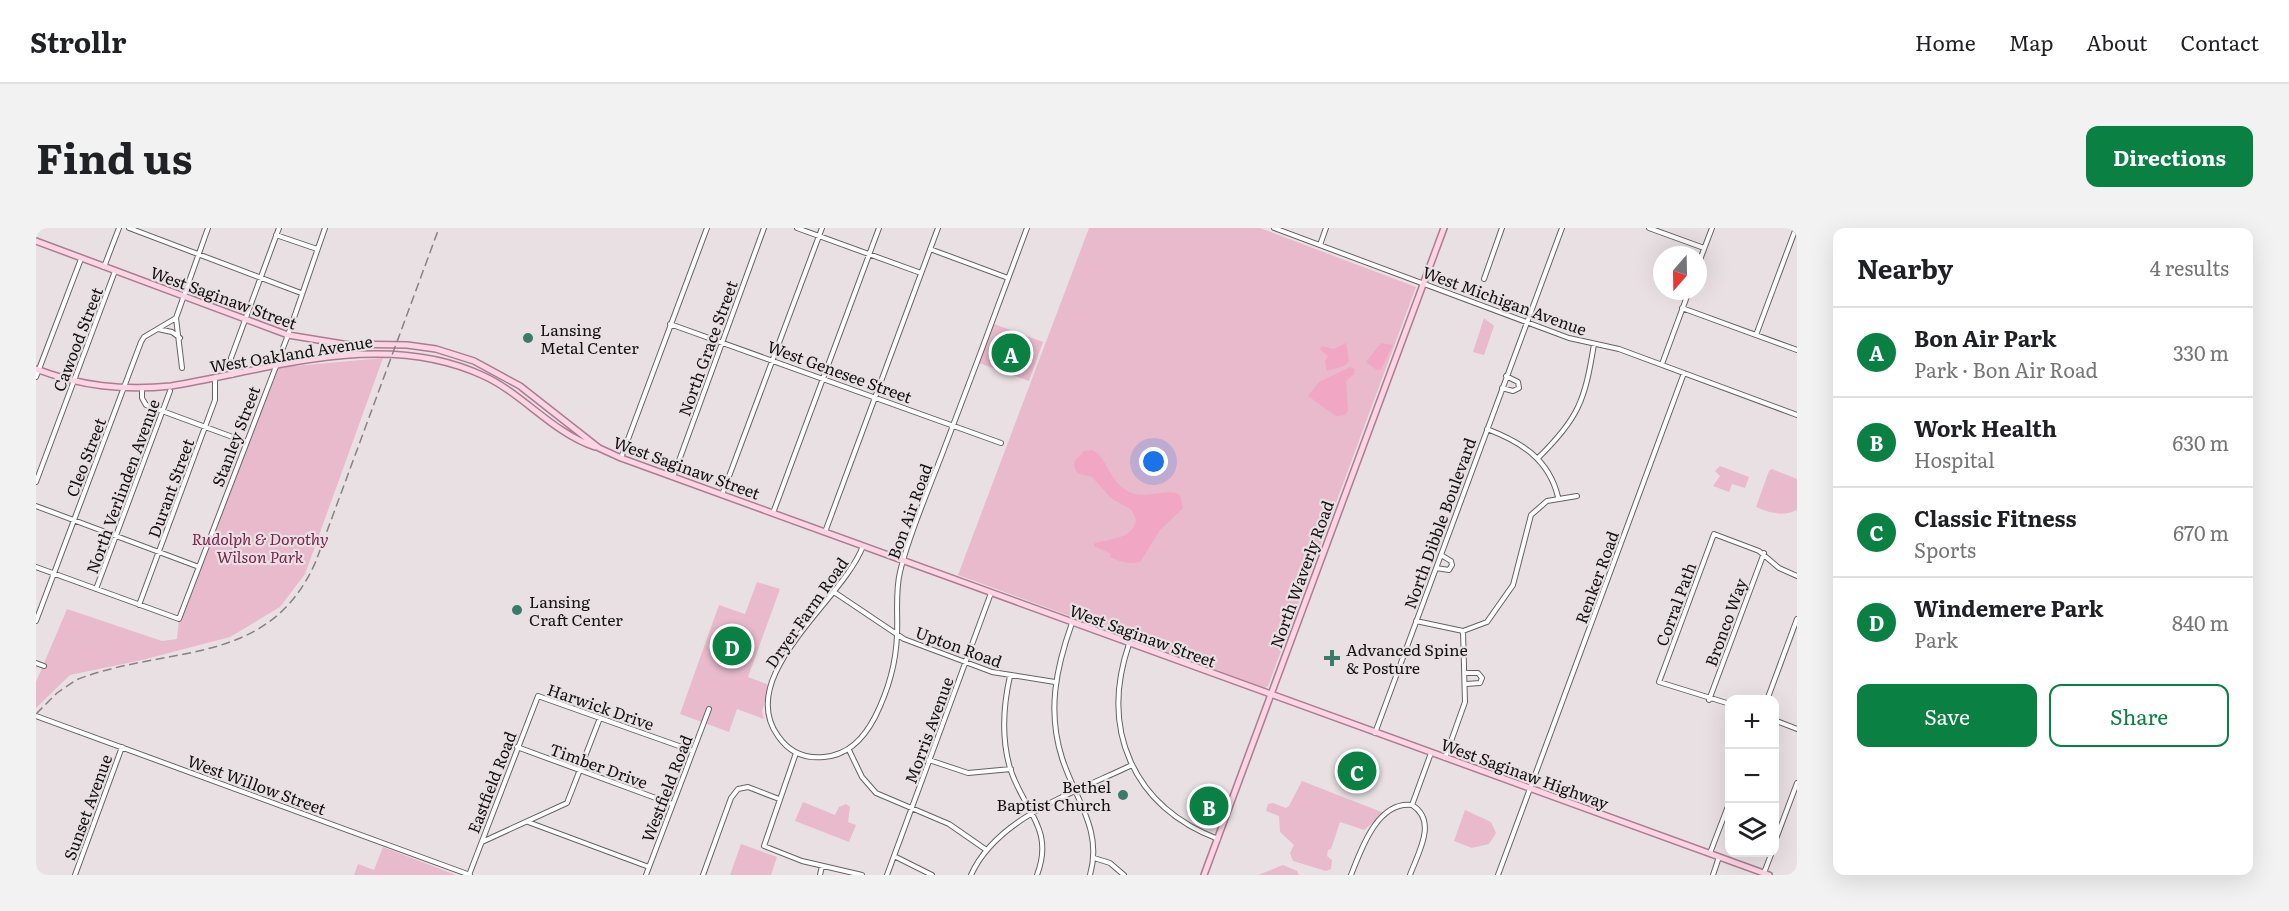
<!DOCTYPE html>
<meta charset="utf-8">
<style>
:root{--surface:#fff;--page:#f2f2f2;--text:#202124;--muted:#757577;--line:#e0e0e0;--accent:#0b8043}
body{margin:0;font-family:Literata,serif;background:var(--page);color:var(--text)}
.controls{position:absolute;right:18px;bottom:18px;display:grid;overflow:hidden;border-radius:12px;box-shadow:0 6px 24px #0002}
.controls button{width:54px;height:54px;display:grid;place-items:center;padding:0;border:0;border-bottom:2px solid var(--line);background:var(--surface);color:var(--text);font:30px sans-serif}
.compass{position:absolute;left:1617px;top:18px;width:54px;height:54px;border-radius:50%;background:var(--surface);box-shadow:0 6px 24px #0002;rotate:200deg}
.you{position:absolute;left:1118px;top:234px;width:21px;height:21px;margin:-15px;border:4px solid #fff;border-radius:50%;background:#1a73e8;box-shadow:0 0 0 9px #1a73e833}
.badge{display:grid;place-items:center;width:39px;height:39px;border-radius:50%;background:var(--accent);color:#fff;font-size:20px;font-weight:700}
.pin{position:absolute;translate:-50% -50%;border:3px solid #fff;box-shadow:0 2px 6px #0006}
.list{margin:0;padding:0;list-style:none}
h2{display:flex;justify-content:space-between;align-items:center;height:78px;margin:0;padding:0 24px;font-size:26px}
h2 small{font-size:20px;font-weight:400;color:var(--muted)}
.list li{display:grid;grid-template-columns:39px 1fr auto;gap:18px;align-items:center;box-sizing:border-box;height:90px;padding:0 24px;border-top:2px solid var(--line)}
.list b{display:block;font-size:22px;white-space:nowrap}
.list p{margin:0;font-size:20px;white-space:nowrap;color:var(--muted)}
.list em{font-size:20px;font-style:normal;color:var(--muted)}
.actions{display:flex;gap:12px;padding:18px 24px}
.actions a{flex:1;padding:14px 0;border:2px solid var(--accent);border-radius:12px;text-align:center;font-size:21px;color:var(--accent)}
.actions .main{background:var(--accent);color:#fff}
.icon{flex:none;width:33px;height:33px;fill:none;stroke:currentColor;stroke-width:2;stroke-linecap:round;stroke-linejoin:round}
.map{position:relative;flex:none;width:1761px;height:647px;overflow:hidden;border-radius:12px}
header{display:flex;align-items:center;gap:36px;box-sizing:border-box;height:84px;padding:0 30px;background:var(--surface);border-bottom:2px solid var(--line)}
header strong{font-size:28px}
nav{display:flex;gap:33px;margin-inline-start:auto;font-size:21px}
.intro{display:flex;align-items:center;justify-content:space-between;box-sizing:border-box;height:144px;padding:0 36px}
h1{margin:0;font-size:42px}
.button{padding:15px 27px;border-radius:12px;background:var(--accent);color:#fff;font-size:21px;font-weight:700}
main{display:flex;gap:36px;padding:0 36px}
aside{flex:1;background:var(--surface);border-radius:12px;box-shadow:0 6px 24px #0002}
.map>svg:first-child{display:block}
</style>
<header>
<strong>Strollr</strong>
<nav><a>Home</a><a>Map</a><a>About</a><a>Contact</a></nav>
</header>
<div class="intro"><h1>Find us</h1><a class="button">Directions</a></div>
<main>
<div class="map">
<svg width="1761" height="647" viewBox="0 0 1761 647">
<rect width="100%" height="100%" fill="#e9e0e3"/>
<!-- green -->
<path fill="#e8bacc" d="M 1053,0 L 1224,0 L 1380,59 L 1232,458 L 1229,460 L 922,347 Z
M 1448,90 L 1458,98 L 1448,127 L 1437,124 Z
M 958,96 L 1007,114 L 993,153 L 943,135 Z
M 347,130 L 269,346 L 244,379 L 194,409 L 106,432 L 34,447 L 0,480 L 0,454 L 31,381 L 126,413 L 141,411 L 143,391 L 237,140 Z
M 1684,238 L 1713,249 L 1709,260 L 1696,256 L 1693,264 L 1677,258 L 1684,248 L 1679,243 Z
M 1736,241 L 1761,251 L 1761,282 C 1746,289 1735,285 1720,279 L 1733,243 Z
M 721,354 L 744,361 L 712,449 L 733,457 L 726,484 L 728,491 L 701,481 L 693,504 L 644,486 L 683,377 L 709,386 Z
M 1266,553 L 1348,585 L 1328,602 L 1304,594 L 1295,621 L 1292,622 L 1291,628 L 1296,632 L 1295,641 L 1290,643 L 1257,633 L 1254,625 L 1258,617 L 1244,604 L 1243,588 L 1230,583 L 1232,576 L 1237,575 L 1250,580 L 1253,578 Z
M 767,574 L 799,587 L 803,579 L 810,576 L 814,579 L 812,594 L 820,597 L 813,614 L 759,593 Z
M 1429,582 L 1455,594 L 1460,605 L 1453,616 L 1436,620 L 1418,613 Z
M 705,616 L 741,629 L 735,647 L 694,647 Z
M 347,619 L 420,647 L 318,647 L 322,636 L 338,642 Z
M 1247,637 L 1261,643 L 1263,647 L 1222,647 Z"/>
<!-- water -->
<path fill="#f1a6c4" d="M 1310,115 L 1313,133 L 1308,138 L 1291,143 L 1289,133 L 1292,128 L 1284,121 L 1286,118 L 1298,121 Z
M 1345,115 L 1357,117 L 1345,141 L 1341,142 L 1330,134 Z
M 1314,139 L 1319,141 L 1318,146 L 1310,153 L 1312,182 L 1309,187 L 1300,188 L 1272,168 L 1283,154 Z
M 1056,222 C 1071,228 1072,253 1093,264 C 1110,272 1134,259 1144,267 L 1147,280 L 1124,302 L 1104,334 C 1096,337 1082,333 1074,329 L 1075,326 L 1058,318 L 1059,315 C 1075,311 1098,310 1100,292 L 1096,282 L 1075,270 L 1056,249 C 1044,245 1039,249 1038,234 L 1048,223 Z"/>
<g fill="none" stroke-linecap="round" stroke-linejoin="round">
<!-- minor casing -->
<g stroke="#686163" stroke-width="6">
<path id="minor" d="M 93,0 L 265,65
M 761,0 L 885,45
M 1238,0 L 1533,110 L 1583,121 L 1761,187
M 1613,0 L 1668,20
M 240,7 L 281,21
M 1284,17 L 1290,0
M 894,21 L 972,50
M 1662,37 L 1676,0
M 68,39 L 83,0
M 1448,51 L 1466,0
M 1646,80 L 1761,122
M 634,96 L 965,215
M 122,101 L 136,104 L 144,110
M 1720,107 L 1760,0
M 1626,136 L 1653,63
M 146,140 L 140,90 L 172,0
M 196,147 L 195,130 L 243,0
M 0,149 L 45,31
M 1466,160 L 1477,163 L 1483,160 L 1482,154 L 1470,148
M 106,161 L 106,170 L 110,177 L 210,214
M 1451,201 C 1485,214 1513,231 1522,269
M 585,230 L 671,0
M 1502,230 C 1543,190 1549,172 1558,116
M 637,249 L 728,0
M 0,254 L 79,43
M 686,267 L 786,0
M 0,278 L 163,339
M 737,285 L 843,0
M 789,304 L 902,0
M 827,318 C 807,372 698,447 742,508 C 753,524 769,531 788,529 C 813,527 828,510 839,489 C 852,463 860,436 861,407 C 862,387 859,364 864,344 C 872,309 892,263 905,229 C 934,153 963,76 991,0
M 0,339 L 143,391 L 252,107 L 289,0
M 1400,340 L 1413,342 L 1416,337 L 1415,333 L 1405,327
M 60,361 L 134,163
M 798,364 L 868,411 L 956,444 L 1019,454
M 103,377 L 179,172 L 179,150
M 0,393 L 105,114 L 108,109 L 140,90
M 1380,393 L 1427,403 L 1451,394 L 1477,357 L 1495,287 L 1511,273 L 1541,268
M 1036,395 C 1020,440 1011,483 1026,530 C 1039,571 1067,602 1054,647
M 1093,416 C 1064,501 1096,578 1182,611
M 0,435 L 8,438
M 1429,445 L 1442,445 L 1446,450 L 1444,455 L 1430,456
M 974,448 C 967,479 965,509 974,540 C 987,582 1019,600 1001,647
M 1673,472 L 1728,325
M 1731,472 L 1761,391
M 1694,476 L 1623,454 L 1678,306 L 1723,323 L 1743,340 L 1761,348
M 0,488 L 434,647
M 1738,492 L 1761,501
M 1339,505 L 1526,0
M 481,519 L 636,576
M 813,522 L 826,549 L 840,565 L 913,596 L 949,621
M 760,525 L 728,618 L 766,633 L 826,647
M 1409,530 L 1429,474 L 1427,403
M 893,532 L 932,545 L 975,541
M 1376,577 L 1395,525
M 492,594 L 613,639
M 446,614 L 531,575 L 564,490
M 1738,616 L 1761,555
M 1674,625 L 1694,573
M 858,628 L 896,647
M 1058,630 L 1074,635 L 1088,647
M 1728,645 L 1736,624
M 39,647 L 86,519
M 433,647 L 502,468 L 657,523
M 610,647 L 673,481
M 667,647 L 695,570 L 702,561 L 712,559 L 743,571
M 784,647 L 786,638
M 851,647 L 955,365
M 935,647 C 961,589 1040,564 1096,537
M 1315,647 C 1325,622 1341,573 1376,577
M 1374,647 C 1382,625 1402,593 1376,577
M 1462,647 L 1648,145
M 1677,647 L 1683,629"/>
</g>
<!-- major casing -->
<g stroke="#aa7d8f" stroke-width="8">
<path id="major" d="M 0,13 L 252,107 L 307,116 L 371,117 L 400,121 L 438,133 L 484,158 L 563,220 L 585,230 L 1733,647
M 0,141 C 45,158 87,163 135,158 C 237,141 349,101 448,148 C 487,166 517,205 559,219
M 1168,647 L 1408,0"/>
</g>
<!-- minor -->
<use href="#minor" stroke="#fff" stroke-width="4"/>
<!-- major -->
<use href="#major" stroke="#fdd4e4" stroke-width="5"/>
<!-- rail -->
<path stroke="#878284" stroke-width="1.5" stroke-dasharray="9 4.5" stroke-linecap="butt" d="M 0,486 L 21,465 L 40,452 C 131,416 233,441 280,333 L 403,0"/>
</g>
<!-- markers -->
<g fill="#3a7a69" stroke="#e9e0e3" stroke-width="2">
<circle cx="492" cy="110" r="6"/>
<circle cx="481" cy="382" r="6"/>
<path d="M1293 421h6v6h6v6h-6v6h-6v-6h-6v-6h6z"/>
<circle cx="1087" cy="567" r="6"/>
</g>
<g text-anchor="middle" dominant-baseline="central" stroke-width="4.5" stroke-linejoin="round" paint-order="stroke">
<!-- street labels -->
<g font-size="16" fill="#131112" stroke="#e9e0e3">
<text transform="translate(188 69) rotate(20)">West Saginaw Street</text>
<text transform="translate(1469 72) rotate(20)">West Michigan Avenue</text>
<text transform="translate(41 111) rotate(-69)">Cawood Street</text>
<text transform="translate(671 120) rotate(-70)">North Grace Street</text>
<text transform="translate(255 125) rotate(-9)">West Oakland Avenue</text>
<text transform="translate(804 143) rotate(20)">West Genesee Street</text>
<text transform="translate(199 208) rotate(-69)">Stanley Street</text>
<text transform="translate(49 229) rotate(-69)">Cleo Street</text>
<text transform="translate(651 239) rotate(20)">West Saginaw Street</text>
<text transform="translate(86 258) rotate(-70)">North Verlinden Avenue</text>
<text transform="translate(134 260) rotate(-70)">Durant Street</text>
<text transform="translate(873 283) rotate(-70)">Bon Air Road</text>
<text transform="translate(1403 295) rotate(-70)">North Dibble Boulevard</text>
<text transform="translate(1265 346) rotate(-70)">North Waverly Road</text>
<text transform="translate(1560 349) rotate(-70)">Renker Road</text>
<text transform="translate(1639 376) rotate(-70)">Corral Path</text>
<text transform="translate(770 384) rotate(-55)">Dryer Farm Road</text>
<text transform="translate(1689 394) rotate(-70)">Bronco Way</text>
<text transform="translate(1107 407) rotate(20)">West Saginaw Street</text>
<text transform="translate(923 418) rotate(20)">Upton Road</text>
<text transform="translate(565 478) rotate(19)">Harwick Drive</text>
<text transform="translate(892 502) rotate(-70)">Morris Avenue</text>
<text transform="translate(563 537) rotate(20)">Timber Drive</text>
<text transform="translate(1489 545) rotate(20)">West Saginaw Highway</text>
<text transform="translate(455 554) rotate(-69)">Eastfield Road</text>
<text transform="translate(221 556) rotate(20)">West Willow Street</text>
<text transform="translate(630 560) rotate(-69)">Westfield Road</text>
<text transform="translate(51 579) rotate(-70)">Sunset Avenue</text>
</g>
<!-- poi labels -->
<g font-size="16" fill="#131112" stroke="#e9e0e3" text-anchor="start">
<text x="504" y="101">Lansing<tspan x="504" dy="18">Metal Center</tspan></text>
<text x="493" y="373">Lansing<tspan x="493" dy="18">Craft Center</tspan></text>
<text x="1310" y="421">Advanced Spine<tspan x="1310" dy="18">&amp; Posture</tspan></text>
<text x="1075" y="558" text-anchor="end">Bethel<tspan x="1075" dy="18">Baptist Church</tspan></text>
</g>
<!-- park labels -->
<g font-size="16" font-style="italic" fill="#79244f" stroke="#e9e0e3">
<text x="224" y="310">Rudolph &amp; Dorothy<tspan x="224" dy="18">Wilson Park</tspan></text>
</g>
</g>
</svg>
<div class="controls">
<button>+</button>
<button>−</button>
<button><svg class="icon" aria-label="layers" viewBox="0 0 24 24"><path d="M12 4l9 5-9 5-9-5zM3 14l9 5 9-5"/></svg></button>
</div>
<svg class="compass" viewBox="-18 -18 36 36"><path d="M0-13l5 13h-10z" fill="#e53935"/><path d="M0 13l5-13h-10z" fill="#757577"/></svg>
<div class="you"></div>
<div class="pin badge" style="left:975px;top:125px">A</div>
<div class="pin badge" style="left:1173px;top:578px">B</div>
<div class="pin badge" style="left:1321px;top:543px">C</div>
<div class="pin badge" style="left:696px;top:418px">D</div>
</div>
<aside>
<h2>Nearby<small>4 results</small></h2>
<ul class="list">
<li><span class="badge">A</span><div><b>Bon Air Park</b><p>Park · Bon Air Road</p></div><em>330 m</em></li>
<li><span class="badge">B</span><div><b>Work Health</b><p>Hospital</p></div><em>630 m</em></li>
<li><span class="badge">C</span><div><b>Classic Fitness</b><p>Sports</p></div><em>670 m</em></li>
<li><span class="badge">D</span><div><b>Windemere Park</b><p>Park</p></div><em>840 m</em></li>
</ul>
<div class="actions"><a class="main">Save</a><a>Share</a></div>
</aside>
</main>
